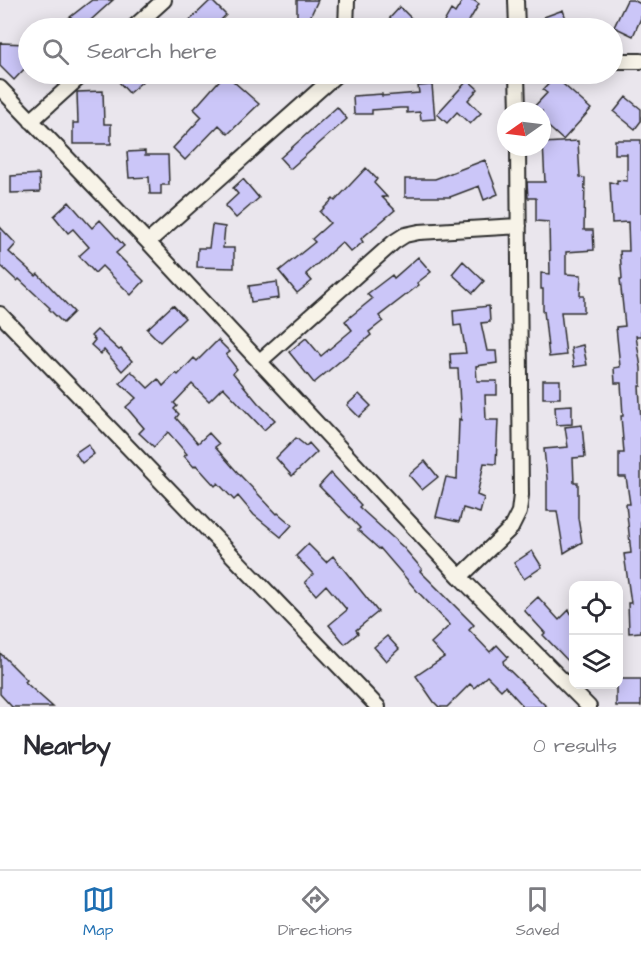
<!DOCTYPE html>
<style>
:root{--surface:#fff;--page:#f7f7f7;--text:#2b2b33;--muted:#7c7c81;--line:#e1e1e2;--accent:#1f6fb2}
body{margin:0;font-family:"Architects Daughter",sans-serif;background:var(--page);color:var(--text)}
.controls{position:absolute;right:18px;bottom:18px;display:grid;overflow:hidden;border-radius:12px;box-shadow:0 3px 15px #0003}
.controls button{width:54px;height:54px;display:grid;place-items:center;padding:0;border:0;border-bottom:2px solid var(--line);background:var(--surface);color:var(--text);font:30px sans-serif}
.compass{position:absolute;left:497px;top:102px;width:54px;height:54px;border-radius:50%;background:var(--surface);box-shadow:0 3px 15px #0003;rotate:256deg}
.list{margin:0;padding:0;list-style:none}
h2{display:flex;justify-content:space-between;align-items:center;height:78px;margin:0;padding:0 24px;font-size:26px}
h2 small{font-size:20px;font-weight:400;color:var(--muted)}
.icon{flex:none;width:33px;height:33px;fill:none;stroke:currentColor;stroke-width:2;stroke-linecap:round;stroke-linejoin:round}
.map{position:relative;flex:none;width:641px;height:707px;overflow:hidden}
.search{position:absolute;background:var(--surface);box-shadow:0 3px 15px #0003;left:18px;right:18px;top:18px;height:66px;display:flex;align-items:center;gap:15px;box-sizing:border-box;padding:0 21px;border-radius:33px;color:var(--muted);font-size:22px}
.sheet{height:162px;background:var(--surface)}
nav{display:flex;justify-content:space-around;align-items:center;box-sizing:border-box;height:84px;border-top:2px solid var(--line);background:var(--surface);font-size:16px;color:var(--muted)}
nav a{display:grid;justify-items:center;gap:3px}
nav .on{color:var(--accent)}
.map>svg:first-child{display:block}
</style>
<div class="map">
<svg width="641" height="707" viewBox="0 0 641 707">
<rect width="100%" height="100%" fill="#eae6ed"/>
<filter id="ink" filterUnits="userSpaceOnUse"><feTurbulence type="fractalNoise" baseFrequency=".0167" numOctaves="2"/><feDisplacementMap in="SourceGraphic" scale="12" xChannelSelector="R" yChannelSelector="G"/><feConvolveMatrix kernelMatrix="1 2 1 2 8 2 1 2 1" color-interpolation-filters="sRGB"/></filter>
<g filter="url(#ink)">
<!-- building -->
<path fill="#cbc6f8" stroke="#2b2b2b" stroke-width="1.5" d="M 92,0 L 113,0 L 82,28 L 56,28 Z
M 211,0 L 226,15 L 213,28 L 196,28 L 189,21 Z
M 297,0 L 318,0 L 305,28 L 297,28 Z
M 463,0 L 473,0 L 479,4 L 465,28 L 451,28 L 443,24 L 451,10 L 455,13 Z
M 627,0 L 633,0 L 641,4 L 641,18 L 633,36 L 614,27 Z
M 400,7 L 412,19 L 404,28 L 399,28 L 389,19 Z
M 563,10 L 569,28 L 548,28 L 544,17 Z
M 0,43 L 28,44 L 28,65 L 14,80 L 0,66 Z
M 128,74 L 151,74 L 129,93 L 119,82 Z
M 225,74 L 259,104 L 228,134 L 219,125 L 185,160 L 173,148 L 202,117 L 194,109 Z
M 555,77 L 591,109 L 563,140 L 542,121 L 542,111 L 530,111 L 547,93 L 543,90 Z
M 468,80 L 478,89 L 468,100 L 481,113 L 470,124 L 457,112 L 447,123 L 437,114 Z
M 432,85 L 435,119 L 421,120 L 420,112 L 407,113 L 407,108 L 400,108 L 372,110 L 372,114 L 354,114 L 353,96 L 382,94 L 382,96 L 419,93 L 418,86 Z
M 103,91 L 104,124 L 111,124 L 111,144 L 73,144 L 73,123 L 78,123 L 77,92 Z
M 626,97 L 641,109 L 641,121 L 635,129 L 614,112 Z
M 337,107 L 347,119 L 290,169 L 280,158 Z
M 615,140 L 641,140 L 641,336 L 636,336 L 641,368 L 641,386 L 639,386 L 641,420 L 641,632 L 629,633 L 628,603 L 631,603 L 624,554 L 631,553 L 626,504 L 630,504 L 626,477 L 619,477 L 619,453 L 624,453 L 621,416 L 623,416 L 621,383 L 615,383 L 614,368 L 620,367 L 616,327 L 625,326 L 620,279 L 622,279 L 620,251 L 629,251 L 628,222 L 612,223 L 610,182 L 617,184 L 617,180 L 627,181 L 627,154 L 615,154 Z
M 578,141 L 580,177 L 585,178 L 584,230 L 593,230 L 594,250 L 566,252 L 566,274 L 581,275 L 580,296 L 584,296 L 584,312 L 561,312 L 566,355 L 549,357 L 544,311 L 543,311 L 543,289 L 541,289 L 541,273 L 550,274 L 549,222 L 536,221 L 536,198 L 528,198 L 527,182 L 545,182 L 543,143 Z
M 145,151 L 145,155 L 168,155 L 169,185 L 161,185 L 161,194 L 150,194 L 149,177 L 129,178 L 127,152 Z
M 485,160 L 498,194 L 484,200 L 479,186 L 450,197 L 405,197 L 405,179 L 435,179 Z
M 366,168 L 377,179 L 374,183 L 387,197 L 382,197 L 395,210 L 361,239 L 363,242 L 351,252 L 342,242 L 306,274 L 312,281 L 297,293 L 279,271 L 315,242 L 312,239 L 330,223 L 320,212 L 333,199 L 335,201 Z
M 39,174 L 40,192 L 11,193 L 11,176 Z
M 243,179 L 259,198 L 236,218 L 225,206 L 238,194 L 233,188 Z
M 69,202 L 92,228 L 100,220 L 124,246 L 116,253 L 144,281 L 131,295 L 102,266 L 95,273 L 79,256 L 89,247 L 73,229 L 68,233 L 54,216 Z
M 212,225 L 225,227 L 223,248 L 234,248 L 234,268 L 197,267 L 198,248 L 209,248 Z
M 0,227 L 16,244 L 9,252 L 36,276 L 38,274 L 74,312 L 63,323 L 49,309 L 50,308 L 19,279 L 17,281 L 0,265 Z
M 418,257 L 431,272 L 417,283 L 419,285 L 379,316 L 383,321 L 369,332 L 371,335 L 314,383 L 289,352 L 306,338 L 321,356 L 352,330 L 345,321 L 372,299 L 367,294 L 392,275 L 394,278 Z
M 463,261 L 484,281 L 473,293 L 452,274 Z
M 277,282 L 279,298 L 251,302 L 249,286 Z
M 173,305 L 185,318 L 160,342 L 147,329 Z
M 489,306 L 490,322 L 481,323 L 487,351 L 496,351 L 497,363 L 476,366 L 477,381 L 497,381 L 497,395 L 485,395 L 486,420 L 498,420 L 496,464 L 484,463 L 477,495 L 484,498 L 480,513 L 463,508 L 459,522 L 436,517 L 446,477 L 457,479 L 459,419 L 461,420 L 458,369 L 451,369 L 450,354 L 466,353 L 461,325 L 454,326 L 453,310 Z
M 97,330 L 119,350 L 121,349 L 132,361 L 122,371 L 104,350 L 101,354 L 91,345 L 95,340 L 91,336 Z
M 218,340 L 230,352 L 226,355 L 237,369 L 233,373 L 258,403 L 275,420 L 264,430 L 223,387 L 209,401 L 192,384 L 174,403 L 177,406 L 174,409 L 179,414 L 176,418 L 198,443 L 209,433 L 219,444 L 215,447 L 239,474 L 277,514 L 278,513 L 292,525 L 281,537 L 254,515 L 238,496 L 234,500 L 218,483 L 215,486 L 196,465 L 194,467 L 184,456 L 187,454 L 168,432 L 154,447 L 139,433 L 144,428 L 126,407 L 136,398 L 120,383 L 131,371 L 148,388 L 158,379 L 163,386 L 176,373 L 178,375 L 194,358 L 197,361 Z
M 583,345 L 587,365 L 574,367 L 571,348 Z
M 543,380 L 560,380 L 560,398 L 543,398 Z
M 359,394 L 371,406 L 359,417 L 347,405 Z
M 572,405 L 572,424 L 556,425 L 555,406 Z
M 582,425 L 585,457 L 573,458 L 574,483 L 578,483 L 578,518 L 582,542 L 564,553 L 557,511 L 547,511 L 547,478 L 544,449 L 568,447 L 565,427 Z
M 296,438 L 306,446 L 309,443 L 317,452 L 292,476 L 276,458 Z
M 88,444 L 94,454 L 82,463 L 75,453 Z
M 425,461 L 438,477 L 422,490 L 409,475 Z
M 331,473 L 361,505 L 359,507 L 403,547 L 422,569 L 420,571 L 474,625 L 469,630 L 490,652 L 497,645 L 508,657 L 503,661 L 504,665 L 547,707 L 524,707 L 505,686 L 501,690 L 487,676 L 474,688 L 470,684 L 447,707 L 439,707 L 434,702 L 416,676 L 444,657 L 431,643 L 450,625 L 417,591 L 380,548 L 379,549 L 358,530 L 360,528 L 319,486 Z
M 308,544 L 326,562 L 333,556 L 378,612 L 356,630 L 358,633 L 345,644 L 329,625 L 347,610 L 326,585 L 316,595 L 305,582 L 313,574 L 296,556 Z
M 532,551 L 542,567 L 524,579 L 514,563 Z
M 538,597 L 559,620 L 569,610 L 573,617 L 573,666 L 543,635 L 545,633 L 524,610 Z
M 387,636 L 399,649 L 386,661 L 374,647 Z
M 0,653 L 27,680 L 25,682 L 53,707 L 12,707 L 0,694 Z
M 618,679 L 641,679 L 641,706 L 616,706 L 616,684 L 618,684 Z"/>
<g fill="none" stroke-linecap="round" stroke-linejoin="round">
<!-- street casing -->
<g stroke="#2b2b2b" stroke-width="18">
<path id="street" d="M 516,0 L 517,28
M 133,28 L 164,0
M 346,28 L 347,0
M 612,61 L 641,61
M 517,74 L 518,111
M 0,88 L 148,242 L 460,577 L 589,707
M 31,121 L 83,74
M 148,242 L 337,74
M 0,314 L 378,707
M 259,362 L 394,242 L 405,235 L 419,232 L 519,226
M 460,577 L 511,528 L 519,512 L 521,495 L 518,147"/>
</g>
<!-- street -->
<use href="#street" stroke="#f7f3e8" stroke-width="14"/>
</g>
</g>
</svg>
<div class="controls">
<button><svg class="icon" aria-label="locate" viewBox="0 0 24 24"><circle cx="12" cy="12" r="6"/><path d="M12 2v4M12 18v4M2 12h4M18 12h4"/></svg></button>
<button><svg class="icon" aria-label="layers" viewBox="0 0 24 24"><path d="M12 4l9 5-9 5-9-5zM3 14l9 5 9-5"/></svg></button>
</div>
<svg class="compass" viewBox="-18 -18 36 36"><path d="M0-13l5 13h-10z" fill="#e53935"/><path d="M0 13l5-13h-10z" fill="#7c7c81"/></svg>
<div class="search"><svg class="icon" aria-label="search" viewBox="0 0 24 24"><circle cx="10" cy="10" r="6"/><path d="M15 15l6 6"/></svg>Search here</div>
</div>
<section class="sheet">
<h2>Nearby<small>0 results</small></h2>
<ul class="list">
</ul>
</section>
<nav>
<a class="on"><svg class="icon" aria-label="map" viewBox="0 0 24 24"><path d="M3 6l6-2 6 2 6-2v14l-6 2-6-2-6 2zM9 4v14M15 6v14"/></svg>Map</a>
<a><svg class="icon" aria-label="directions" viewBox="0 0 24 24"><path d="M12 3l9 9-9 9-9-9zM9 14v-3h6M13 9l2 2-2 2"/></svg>Directions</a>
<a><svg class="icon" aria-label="saved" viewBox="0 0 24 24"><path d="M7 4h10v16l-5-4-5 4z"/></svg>Saved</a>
</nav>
